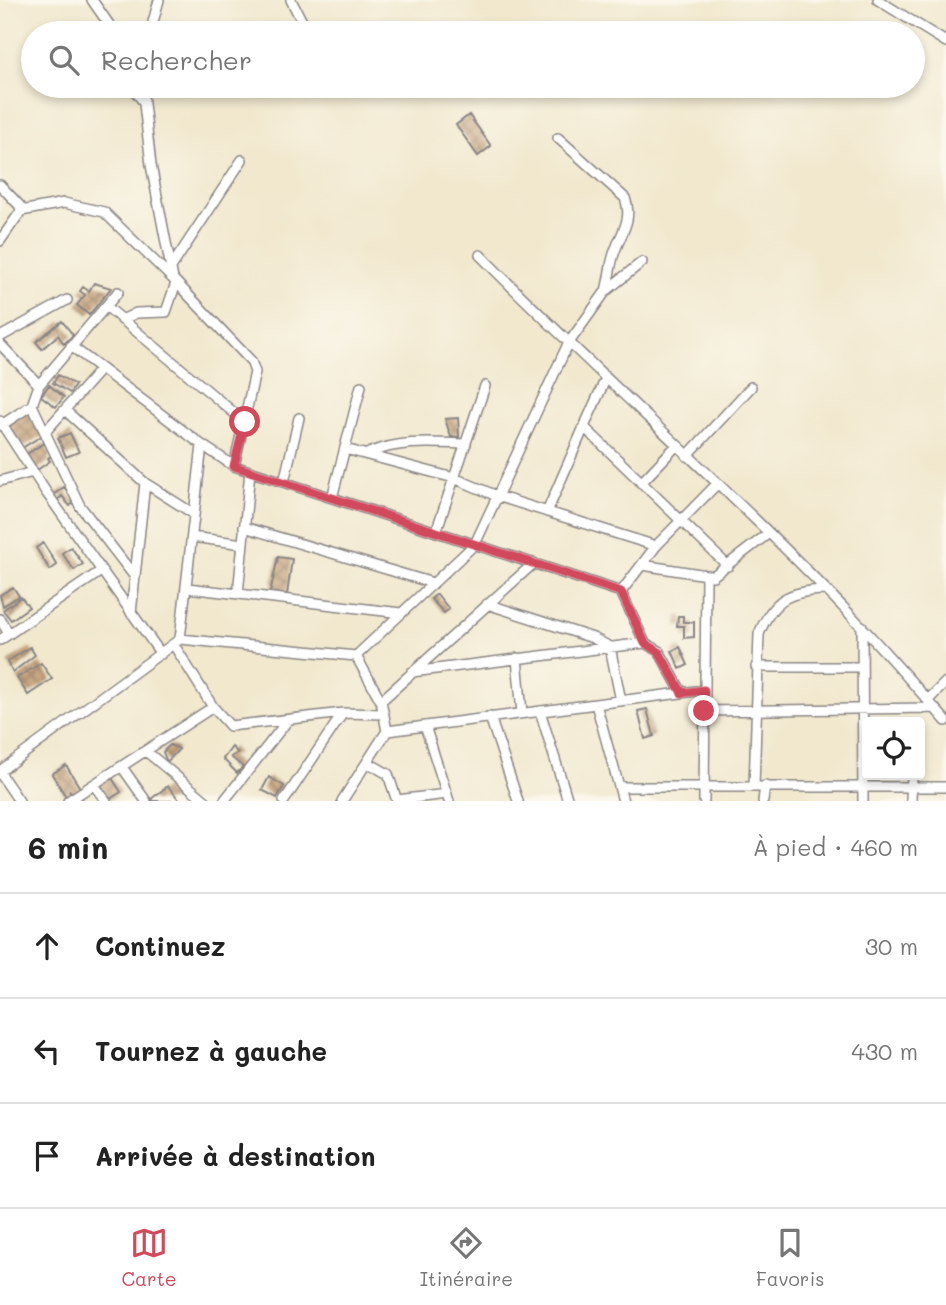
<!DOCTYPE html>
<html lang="fr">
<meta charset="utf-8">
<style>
:root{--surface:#fff;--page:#f2f2f2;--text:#222;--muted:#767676;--line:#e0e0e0;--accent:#d1495b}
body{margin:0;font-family:Mali,sans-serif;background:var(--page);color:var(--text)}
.controls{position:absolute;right:21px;bottom:21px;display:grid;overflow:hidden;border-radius:7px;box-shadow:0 4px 10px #0003}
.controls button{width:63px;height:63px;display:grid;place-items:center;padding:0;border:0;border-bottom:2px solid var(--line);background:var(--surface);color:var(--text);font:35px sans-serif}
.stop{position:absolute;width:21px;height:21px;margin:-16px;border:5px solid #d1495b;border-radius:50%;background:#fff}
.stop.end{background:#d1495b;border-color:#fff;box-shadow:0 2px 7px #0008}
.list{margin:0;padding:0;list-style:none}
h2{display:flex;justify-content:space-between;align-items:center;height:91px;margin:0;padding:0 28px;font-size:30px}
h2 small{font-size:23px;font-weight:400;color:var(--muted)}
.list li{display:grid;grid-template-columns:46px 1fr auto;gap:21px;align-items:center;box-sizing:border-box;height:105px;padding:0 28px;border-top:2px solid var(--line)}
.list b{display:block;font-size:26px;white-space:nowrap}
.list em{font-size:23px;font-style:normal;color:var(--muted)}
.icon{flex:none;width:38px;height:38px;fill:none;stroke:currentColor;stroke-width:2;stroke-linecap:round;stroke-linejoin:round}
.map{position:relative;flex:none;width:946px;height:801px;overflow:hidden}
.search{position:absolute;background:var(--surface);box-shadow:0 4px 10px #0003;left:21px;right:21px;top:21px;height:77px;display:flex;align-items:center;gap:18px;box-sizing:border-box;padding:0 24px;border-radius:38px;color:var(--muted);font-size:26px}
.sheet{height:406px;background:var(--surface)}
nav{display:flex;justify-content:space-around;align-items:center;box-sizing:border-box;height:98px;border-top:2px solid var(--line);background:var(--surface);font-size:19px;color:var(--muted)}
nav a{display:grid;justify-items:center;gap:4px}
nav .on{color:var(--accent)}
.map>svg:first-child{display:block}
</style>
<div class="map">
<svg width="946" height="801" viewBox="0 0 946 801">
<defs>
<pattern id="building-cross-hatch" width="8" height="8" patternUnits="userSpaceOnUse" patternTransform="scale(1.75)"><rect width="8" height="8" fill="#c7a681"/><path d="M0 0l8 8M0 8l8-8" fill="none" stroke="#a1876b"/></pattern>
</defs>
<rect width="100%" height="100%" fill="#fbf7ec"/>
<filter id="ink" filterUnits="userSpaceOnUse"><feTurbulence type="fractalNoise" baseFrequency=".0143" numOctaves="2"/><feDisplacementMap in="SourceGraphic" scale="14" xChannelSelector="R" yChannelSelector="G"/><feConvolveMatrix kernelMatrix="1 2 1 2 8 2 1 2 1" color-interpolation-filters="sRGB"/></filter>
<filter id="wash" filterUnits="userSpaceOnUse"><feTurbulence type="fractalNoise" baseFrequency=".00686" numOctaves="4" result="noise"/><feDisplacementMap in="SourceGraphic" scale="28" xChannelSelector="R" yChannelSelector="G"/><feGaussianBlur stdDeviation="1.57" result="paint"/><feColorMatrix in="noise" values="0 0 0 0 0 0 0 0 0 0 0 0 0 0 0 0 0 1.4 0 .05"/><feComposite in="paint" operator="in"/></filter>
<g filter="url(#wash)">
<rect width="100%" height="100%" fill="#f1e8ce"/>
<g id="blocks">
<!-- building -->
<path fill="url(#building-cross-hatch)" d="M 469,115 L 491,146 L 478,156 L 456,125 Z
M 94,283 L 111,288 L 89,315 L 77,305 L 85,295 L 80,291 L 83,287 L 89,291 Z
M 62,321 L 73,335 L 64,344 L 58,335 L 42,349 L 36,342 Z
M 58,375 L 75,385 L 70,393 L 53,383 Z
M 49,385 L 64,397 L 56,407 L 41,396 Z
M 28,409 L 43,435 L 22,448 L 7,422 Z
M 458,418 L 459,437 L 451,437 L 445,419 Z
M 70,433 L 79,452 L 66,457 L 58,438 Z
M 44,443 L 52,455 L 48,458 L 50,461 L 37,470 L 27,454 Z
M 64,487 L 75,501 L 70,506 L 62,496 L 56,501 L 52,496 Z
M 43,543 L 57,565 L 50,570 L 36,548 Z
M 71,547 L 83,564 L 74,570 L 62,553 Z
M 278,557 L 292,559 L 287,595 L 270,593 Z
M 13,587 L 19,596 L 3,606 L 0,595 Z
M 437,594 L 449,609 L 444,613 L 431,599 Z
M 21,597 L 29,607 L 11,620 L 3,610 Z
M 678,616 L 683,616 L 683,622 L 694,622 L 694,637 L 684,638 L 684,626 L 677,626 Z
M 30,647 L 35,655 L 13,672 L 7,662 Z
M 680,647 L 688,665 L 680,669 L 672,651 Z
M 41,663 L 52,679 L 28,695 L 17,678 Z
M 647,709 L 654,736 L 645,739 L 638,711 Z
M 170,745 L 179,749 L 167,762 L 163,752 Z
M 232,747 L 238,753 L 231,757 L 243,767 L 237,773 L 223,759 Z
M 66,765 L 80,788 L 73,793 L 69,790 L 72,794 L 66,797 L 52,774 Z
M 110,775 L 121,792 L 110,799 L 99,783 Z
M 269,777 L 284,786 L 277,798 L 262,790 Z
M 168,786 L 180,801 L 153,801 L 151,799 Z"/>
</g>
</g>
<g filter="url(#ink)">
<use href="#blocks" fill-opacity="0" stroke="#8a8584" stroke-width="2"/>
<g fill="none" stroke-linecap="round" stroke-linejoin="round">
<!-- minor casing -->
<g stroke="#8a8584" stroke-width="12">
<path id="minor" d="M 92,0 L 115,33
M 291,0 L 308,33
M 878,0 L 946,42
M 150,33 L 159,0
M 131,86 L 143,101
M 142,86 L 151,165 L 173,279 L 251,361 L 255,372 L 234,466
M 558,138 L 625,198 C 634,221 619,235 613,257 C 610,268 609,280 606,291
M 0,185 L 20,206 L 21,211 L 0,241
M 21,211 L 64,203 L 104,212 L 173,279
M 480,255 C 604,381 739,497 861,626 C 890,657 918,689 946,721
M 172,266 L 242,160
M 106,306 L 245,422
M 122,320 L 136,313 L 166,312 L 176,283
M 0,337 L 67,300
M 0,344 L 39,385
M 71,346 L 202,445 L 234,466 L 621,592 L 645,643
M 606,378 L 584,427 L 728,566
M 32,405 L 80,506 L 135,577
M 66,411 L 145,483 L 194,514
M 0,421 L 46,492 L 161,654
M 3,424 L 32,405 L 39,385 L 118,292
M 45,432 L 100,370
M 345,449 L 454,478 L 497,496 L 656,546
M 369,453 C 401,440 431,443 466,444
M 687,456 L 751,387
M 0,481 L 33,472
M 284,482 L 299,418
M 641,483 L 677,445
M 332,498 L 361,386
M 547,512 L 584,427
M 244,527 L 433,583
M 436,532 L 485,386
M 192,537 L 243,544
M 642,565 L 713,576 L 769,533
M 188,588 L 401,613
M 621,592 L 656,546 L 717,484
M 238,594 L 250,471
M 487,604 L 593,638 L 610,647 L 621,701
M 131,613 L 145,483
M 0,619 L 9,634
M 862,626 L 863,801
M 180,639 L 356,656 L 475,544 L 568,344 L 606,291 L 642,262
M 0,640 L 101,571
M 174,645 L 213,707 L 230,726 L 343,713 L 384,714
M 517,658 L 522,713
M 756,667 L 862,667
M 412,672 L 645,643 L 659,651 L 682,693
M 928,700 L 946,682
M 381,701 L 534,563
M 596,704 L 623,801
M 540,711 L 568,801
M 704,711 L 935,708
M 490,717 L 518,801
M 425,726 L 449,801
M 387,731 L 704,690
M 147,752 L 206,801
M 367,762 L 388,774 L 397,801
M 122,767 L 146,801
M 0,771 L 180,639 L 202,445
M 0,773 L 19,801
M 94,785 L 106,801
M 619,787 L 946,787
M 754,787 L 759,634 C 773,599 789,591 825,590
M 397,800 L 447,794
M 68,801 L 213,707
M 224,801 L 288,720
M 284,801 L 343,713
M 342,801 L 387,731 L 381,701 L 356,656
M 704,801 L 706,575
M 763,801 L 765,786
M 911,801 L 912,775"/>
</g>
<!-- minor -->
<use href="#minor" stroke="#fff" stroke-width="9"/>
</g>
</g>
<g fill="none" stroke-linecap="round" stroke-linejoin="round" filter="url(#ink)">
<!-- route -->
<path stroke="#d1495b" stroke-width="9" d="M 245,422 L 234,466 L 621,592 L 645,643 L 659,652 L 682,693 L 704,690 L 704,711"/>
</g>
</svg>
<div class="controls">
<button><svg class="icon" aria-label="locate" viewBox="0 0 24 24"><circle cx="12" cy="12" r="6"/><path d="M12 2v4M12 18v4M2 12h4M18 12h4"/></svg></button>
</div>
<div class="stop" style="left:245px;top:422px"></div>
<div class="stop end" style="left:704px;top:711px"></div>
<div class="search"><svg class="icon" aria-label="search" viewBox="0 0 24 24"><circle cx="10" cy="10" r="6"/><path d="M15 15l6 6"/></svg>Rechercher</div>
</div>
<section class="sheet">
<h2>6 min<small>À pied · 460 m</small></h2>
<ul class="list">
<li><svg class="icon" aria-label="ahead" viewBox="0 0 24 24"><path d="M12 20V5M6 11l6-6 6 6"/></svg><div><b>Continuez</b></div><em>30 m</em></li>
<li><svg class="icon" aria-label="left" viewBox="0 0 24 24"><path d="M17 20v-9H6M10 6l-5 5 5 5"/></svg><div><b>Tournez à gauche</b></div><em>430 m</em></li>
<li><svg class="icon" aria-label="arrive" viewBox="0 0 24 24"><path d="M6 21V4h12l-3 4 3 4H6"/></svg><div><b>Arrivée à destination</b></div></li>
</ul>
</section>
<nav>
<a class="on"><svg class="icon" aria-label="map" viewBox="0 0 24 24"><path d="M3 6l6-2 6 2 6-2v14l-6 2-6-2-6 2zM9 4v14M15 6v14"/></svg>Carte</a>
<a><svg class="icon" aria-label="directions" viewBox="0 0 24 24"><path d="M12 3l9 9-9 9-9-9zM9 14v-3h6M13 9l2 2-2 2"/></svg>Itinéraire</a>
<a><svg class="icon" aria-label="saved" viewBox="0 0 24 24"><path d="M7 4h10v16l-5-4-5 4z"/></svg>Favoris</a>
</nav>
